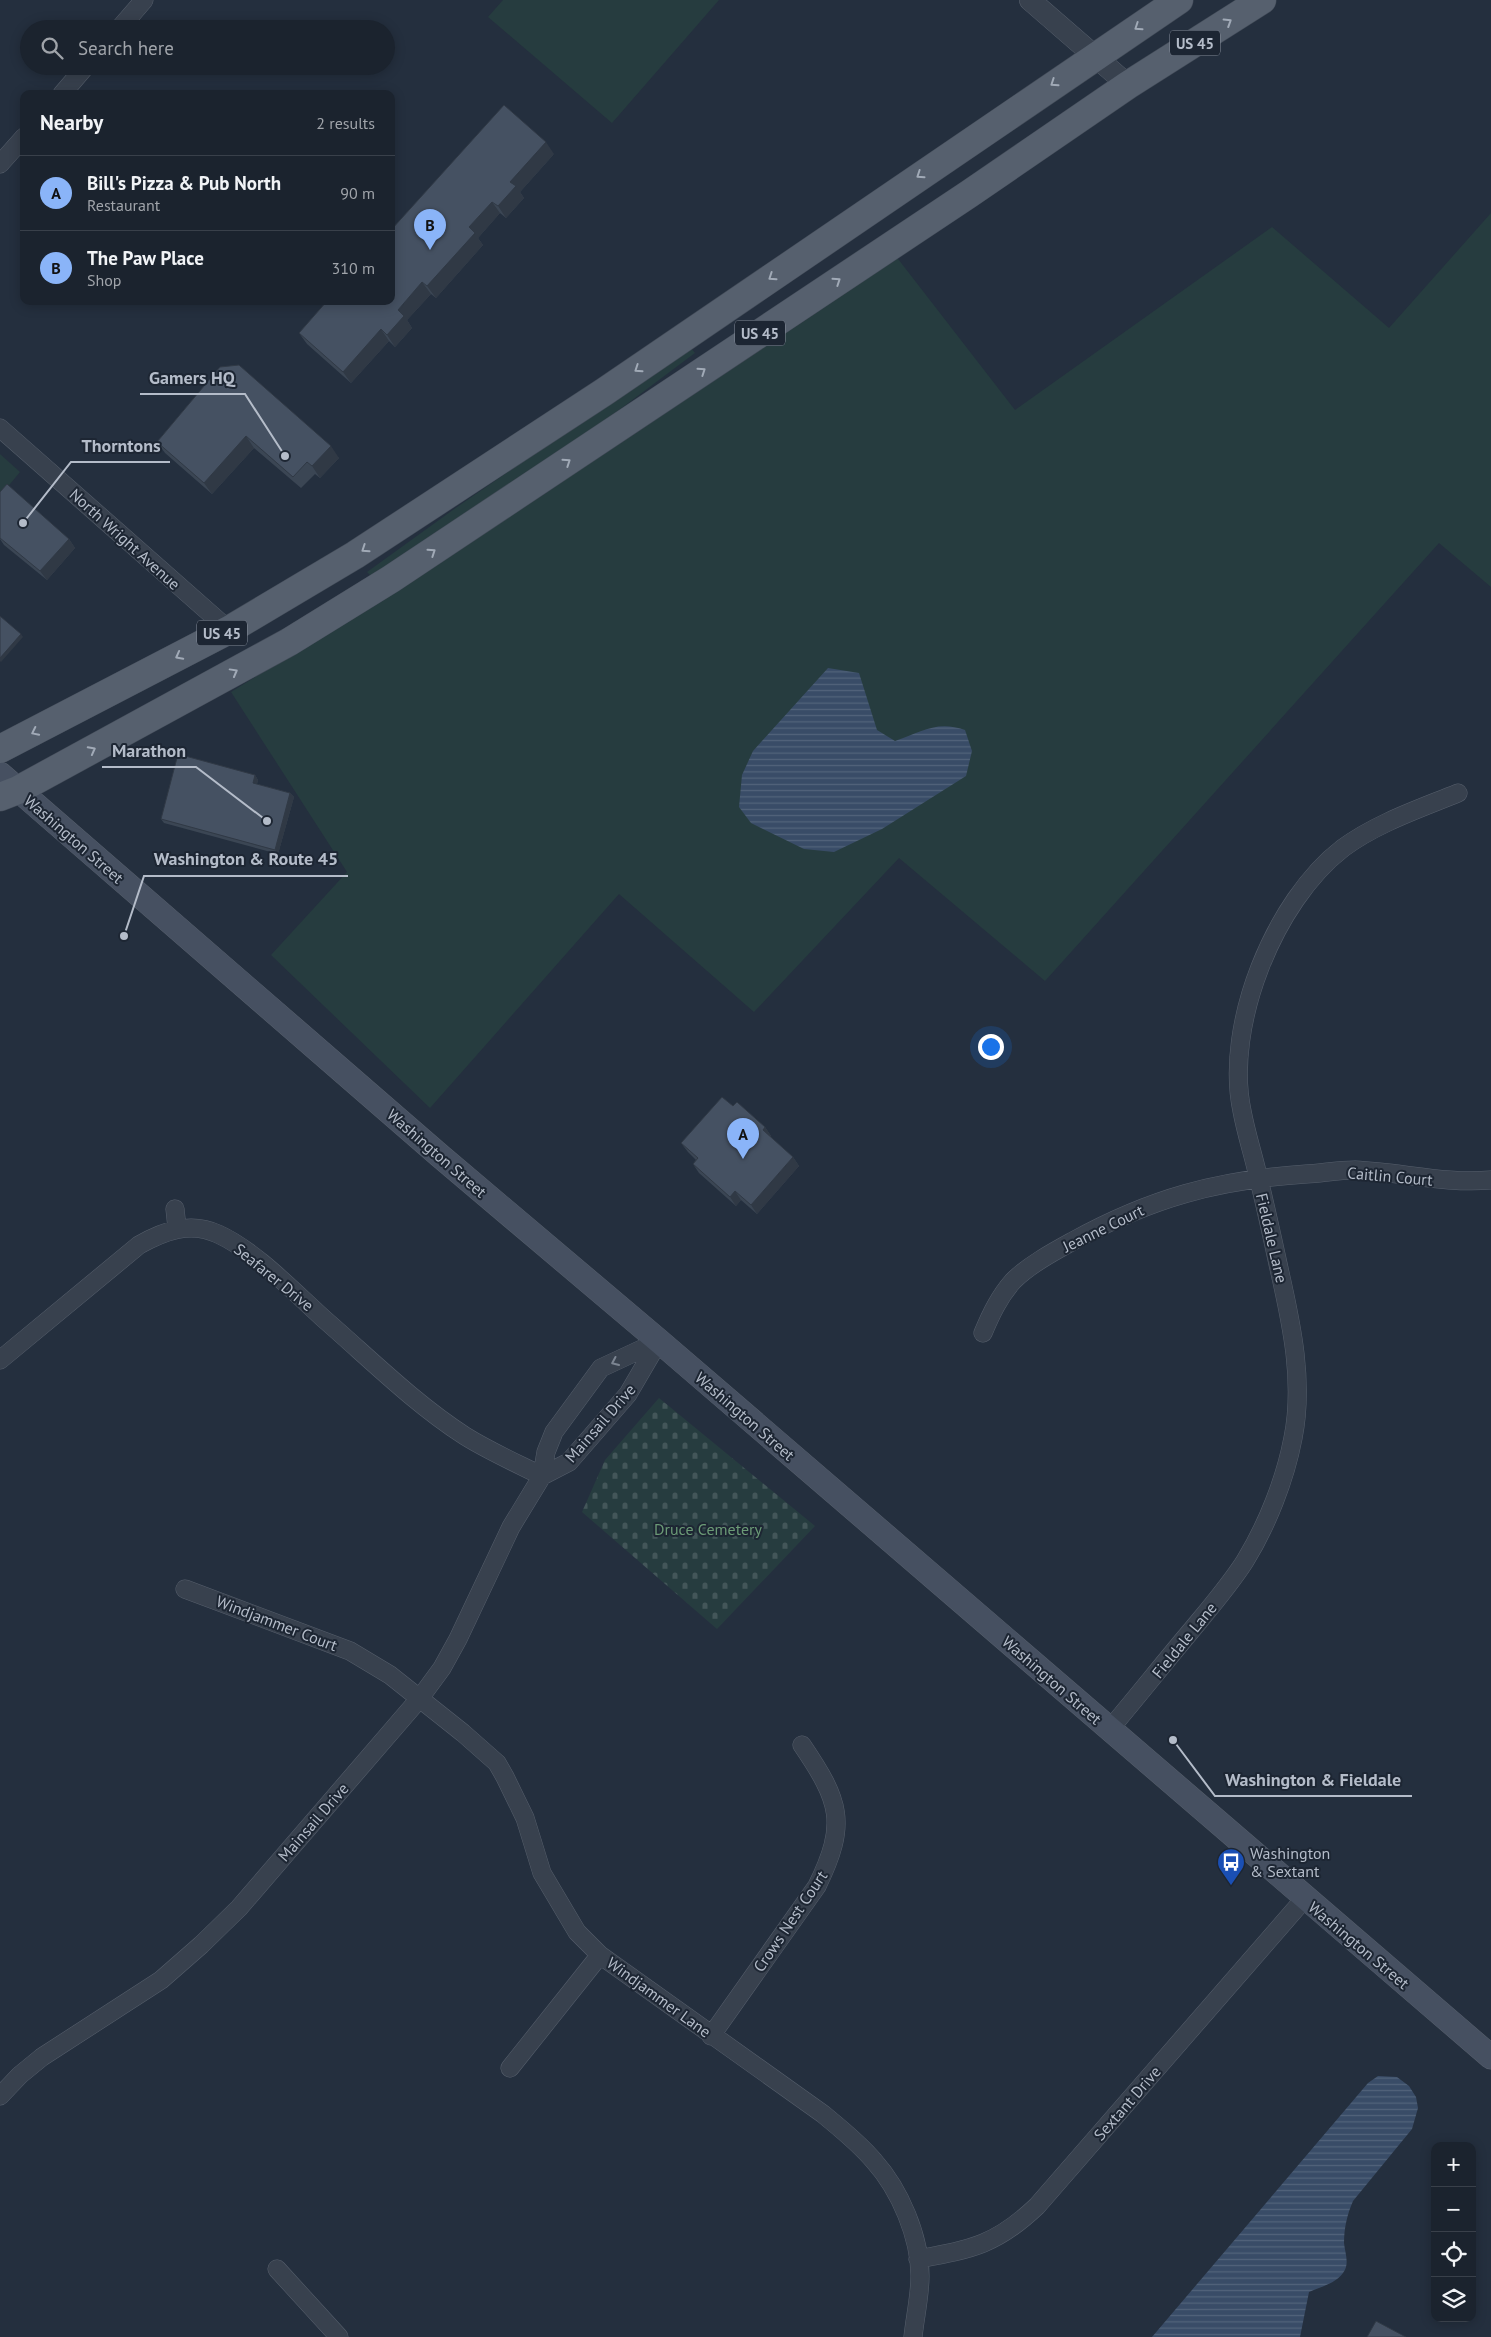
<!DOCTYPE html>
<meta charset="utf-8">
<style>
:root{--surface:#1b232e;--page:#282f3a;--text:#f1f3f6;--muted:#a0a4aa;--line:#39404a;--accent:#8ab4f8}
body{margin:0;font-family:"PT Sans",sans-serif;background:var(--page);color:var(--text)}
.controls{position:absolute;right:15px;bottom:15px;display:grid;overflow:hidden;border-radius:10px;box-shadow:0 2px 12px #0003}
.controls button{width:45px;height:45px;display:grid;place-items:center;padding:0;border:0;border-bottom:1px solid var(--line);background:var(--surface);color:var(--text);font:25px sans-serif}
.you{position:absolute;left:990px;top:1046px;width:18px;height:18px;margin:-12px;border:4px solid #fff;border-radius:50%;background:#1a73e8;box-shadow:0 0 0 8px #1a73e833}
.badge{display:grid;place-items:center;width:32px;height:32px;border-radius:50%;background:var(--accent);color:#111;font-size:16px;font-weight:700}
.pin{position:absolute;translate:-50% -41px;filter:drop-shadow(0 1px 2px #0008)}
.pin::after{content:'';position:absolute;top:26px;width:18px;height:15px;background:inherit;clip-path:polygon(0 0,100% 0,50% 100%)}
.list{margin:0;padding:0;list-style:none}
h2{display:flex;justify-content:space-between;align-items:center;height:65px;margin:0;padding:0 20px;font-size:21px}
h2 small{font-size:16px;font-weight:400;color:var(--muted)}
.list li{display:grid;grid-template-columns:32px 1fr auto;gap:15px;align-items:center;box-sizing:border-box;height:75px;padding:0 20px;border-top:1px solid var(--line)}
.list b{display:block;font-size:19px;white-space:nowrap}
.list p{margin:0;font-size:16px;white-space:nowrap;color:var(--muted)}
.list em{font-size:16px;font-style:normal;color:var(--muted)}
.icon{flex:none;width:28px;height:28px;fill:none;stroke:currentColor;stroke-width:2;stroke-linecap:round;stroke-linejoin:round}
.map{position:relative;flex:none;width:1491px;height:2337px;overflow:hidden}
.search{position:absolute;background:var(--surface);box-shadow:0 2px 12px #0003;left:20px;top:20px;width:375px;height:55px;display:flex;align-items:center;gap:12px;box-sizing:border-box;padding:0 18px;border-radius:28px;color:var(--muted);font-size:19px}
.panel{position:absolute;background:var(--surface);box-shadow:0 2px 12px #0003;left:20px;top:90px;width:375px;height:215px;border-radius:10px}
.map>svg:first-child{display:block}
</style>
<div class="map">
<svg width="1491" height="2337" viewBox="0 0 1491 2337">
<defs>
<pattern id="cemetery-stones" width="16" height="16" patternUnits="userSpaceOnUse" patternTransform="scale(1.25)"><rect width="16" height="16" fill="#263c3f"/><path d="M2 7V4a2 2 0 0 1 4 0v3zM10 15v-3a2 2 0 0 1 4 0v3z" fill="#435659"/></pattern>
<pattern id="water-rules" width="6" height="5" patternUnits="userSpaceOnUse" patternTransform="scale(1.25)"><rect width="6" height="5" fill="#394c67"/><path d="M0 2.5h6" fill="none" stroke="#53647b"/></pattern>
</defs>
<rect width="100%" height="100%" fill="#242f3e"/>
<!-- grass -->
<path fill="#263c3f" d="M 503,0 L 719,0 L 612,123 L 488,17 Z
M 1491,213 L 1491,587 L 1439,543 L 1045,981 L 899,858 L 754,1012 L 619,894 L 430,1108 L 271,955 L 347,872 L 231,692 L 434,566 L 895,255 L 1015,410 L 1272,227 L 1389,328 Z
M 690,347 L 695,353 L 607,419 L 371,576 L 367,572 L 457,507 Z
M 0,454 L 20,472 L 0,496 Z"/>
<!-- cemetery -->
<path fill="url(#cemetery-stones)" d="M 659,1398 L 815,1526 L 717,1629 L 582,1512 L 605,1460 Z"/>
<!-- water -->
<path fill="url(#water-rules)" d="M 828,668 L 859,673 L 877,730 L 895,741 C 921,732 937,720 965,730 L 972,751 L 966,776 L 882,829 L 834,852 L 804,849 L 751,823 L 739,807 L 742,775 L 753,751 Z
M 1378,2076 L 1397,2077 L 1409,2086 L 1416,2097 L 1418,2108 L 1412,2129 L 1353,2201 C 1347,2215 1344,2228 1344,2243 C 1345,2253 1350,2264 1343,2273 C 1335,2284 1320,2287 1309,2292 L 1300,2337 L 1152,2337 L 1368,2083 Z"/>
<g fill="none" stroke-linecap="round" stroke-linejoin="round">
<!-- minor casing -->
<g stroke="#565f6c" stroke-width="19">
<path id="minor" d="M 119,29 L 144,0
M 62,94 L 86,66
M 0,164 L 24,137
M 0,428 L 229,630
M 175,1209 L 177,1228
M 983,1333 C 991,1314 999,1297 1013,1281 C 1029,1265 1053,1252 1073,1241 C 1151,1198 1217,1180 1306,1174 C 1322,1173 1339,1170 1355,1170 C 1401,1172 1445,1184 1491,1180
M 0,1360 L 139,1245 C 164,1231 190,1221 218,1234 C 254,1250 294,1292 324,1319 C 370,1359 414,1403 465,1436 C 489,1451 516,1463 542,1476
M 542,1476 L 569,1462 L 628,1394 L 659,1341
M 185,1589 L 350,1651 L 390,1675 L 463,1733 L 497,1763 L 505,1777 L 525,1818 L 542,1873 L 577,1932 L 600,1955 L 823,2114 C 841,2129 859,2143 874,2161 C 900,2190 920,2237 920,2276 C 920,2296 915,2317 913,2337
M 1109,1730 C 1137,1697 1163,1664 1190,1632 C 1209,1609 1229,1586 1245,1561 C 1267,1525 1285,1480 1293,1438 C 1304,1383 1292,1326 1280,1273 C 1273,1241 1266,1208 1258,1176 C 1253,1154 1246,1133 1242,1111 C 1224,1026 1274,901 1343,848 C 1377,823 1419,809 1458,793
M 711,2036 L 817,1886 C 848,1823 840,1801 802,1745
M 510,2068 L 600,1955
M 0,2096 L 20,2075 L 42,2057 L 161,1980 L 201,1945 L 239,1908 L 420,1698 L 442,1668 L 458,1639 L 511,1527 L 542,1476 L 546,1452 L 554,1432 L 601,1368 L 659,1341
M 918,2259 C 972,2249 996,2245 1037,2206 L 1305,1898
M 277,2269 L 339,2337"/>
</g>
<!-- tertiary casing -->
<g stroke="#565f6c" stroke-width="22">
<path id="tertiary" d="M 1030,0 L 1128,85"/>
</g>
<!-- secondary casing -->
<g stroke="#565f6c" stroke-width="25">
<path id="secondary" d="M 0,774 L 439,1155 L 659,1341 L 1491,2057"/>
</g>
<!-- primary casing -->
<g stroke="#414a57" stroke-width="29">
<path id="primary" d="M 0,749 L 229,630 L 355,555 L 604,392 L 1179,0
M 0,797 L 18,790 L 289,642 L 391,579 L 969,194 L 1128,85 L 1262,0"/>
</g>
<!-- minor -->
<use href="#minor" stroke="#38414e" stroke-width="18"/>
<!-- tertiary -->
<use href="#tertiary" stroke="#38414e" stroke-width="21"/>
<!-- secondary -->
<use href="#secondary" stroke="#465061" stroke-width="24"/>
<!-- primary -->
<use href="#primary" stroke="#56606e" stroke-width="28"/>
</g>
<!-- wall -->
<path fill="#3b4654" d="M 554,154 L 520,192 L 524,198 L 506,218 L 500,213 L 478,238 L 483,245 L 436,298 L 431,294 L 407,320 L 412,328 L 395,347 L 389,341 L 351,383 L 307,344 L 299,333 Z
M 220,367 L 339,458 L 320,478 L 315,474 L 301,488 L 254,448 L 212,494 L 165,453 L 157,442 Z
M 0,492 L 69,539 L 75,548 L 47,580 L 4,545 L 0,539 Z
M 255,775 L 258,780 L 257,784 L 290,793 L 294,797 L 278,854 L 164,823 L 161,819 Z
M 733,1106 L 765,1127 L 771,1136 L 770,1137 L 793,1157 L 799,1166 L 757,1214 L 741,1200 L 736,1206 L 699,1173 L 693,1164 L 696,1160 L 688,1152 L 681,1143 Z"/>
<!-- shaded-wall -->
<path fill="#303945" d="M 546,142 L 554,154 L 520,192 L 524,198 L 506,218 L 498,206 L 510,182 Z
M 492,202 L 500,213 L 478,238 L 483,245 L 436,298 L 427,286 L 469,227 Z
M 422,282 L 431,294 L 407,320 L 412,328 L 395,347 L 387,335 L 398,310 Z
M 381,329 L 389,341 L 351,383 L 343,372 Z
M 246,436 L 254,448 L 212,494 L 204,483 Z
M 331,446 L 339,458 L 320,478 L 312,466 Z
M 69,539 L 75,548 L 47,580 L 40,571 Z
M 21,634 L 23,637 L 1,662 L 0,661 L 0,658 Z
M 255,775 L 258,780 L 256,787 L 253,783 Z
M 290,793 L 294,797 L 278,854 L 275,850 Z
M 765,1127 L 771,1136 L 769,1139 L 763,1130 Z
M 793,1157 L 799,1166 L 757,1214 L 751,1205 Z
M 735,1191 L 741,1200 L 736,1206 L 730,1197 Z"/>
<!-- building -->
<path fill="#455162" stroke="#303945" d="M 504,105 L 546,142 L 510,182 L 516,186 L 498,206 L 492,202 L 469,227 L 475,233 L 427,286 L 422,282 L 398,310 L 404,316 L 387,335 L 381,329 L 343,372 L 299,333 L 327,301 L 391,301 L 391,230 Z
M 239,365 L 331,446 L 312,466 L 307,462 L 293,477 L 246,436 L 204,483 L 157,442 L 220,367 Z
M 7,484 L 69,539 L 40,571 L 0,538 L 0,492 Z
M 0,616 L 21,634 L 0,658 Z
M 178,754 L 255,775 L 253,783 L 290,793 L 275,850 L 161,819 Z
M 722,1097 L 733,1106 L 737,1102 L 765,1127 L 763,1130 L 793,1157 L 751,1205 L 735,1191 L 730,1197 L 693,1164 L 698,1158 L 681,1143 Z
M 1376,2321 L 1406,2337 L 1367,2337 Z"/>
<!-- one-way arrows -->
<defs><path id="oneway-chevron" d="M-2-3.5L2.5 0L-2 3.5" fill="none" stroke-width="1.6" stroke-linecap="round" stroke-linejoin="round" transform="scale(1.25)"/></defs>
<g stroke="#a1aab7">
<use href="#oneway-chevron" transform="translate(1228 22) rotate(-32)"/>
<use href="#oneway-chevron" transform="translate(1138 27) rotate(146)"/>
<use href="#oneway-chevron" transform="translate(1054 83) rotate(146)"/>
<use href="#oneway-chevron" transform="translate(920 175) rotate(146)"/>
<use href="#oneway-chevron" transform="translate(772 277) rotate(146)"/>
<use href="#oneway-chevron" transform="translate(837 281) rotate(-34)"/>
<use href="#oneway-chevron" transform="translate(638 369) rotate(146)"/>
<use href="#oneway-chevron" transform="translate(702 371) rotate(-34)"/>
<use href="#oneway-chevron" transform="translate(567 462) rotate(-34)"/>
<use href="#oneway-chevron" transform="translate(365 549) rotate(146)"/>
<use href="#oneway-chevron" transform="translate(432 552) rotate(-34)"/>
<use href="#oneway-chevron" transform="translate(179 656) rotate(152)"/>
<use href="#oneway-chevron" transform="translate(234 672) rotate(-29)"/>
<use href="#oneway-chevron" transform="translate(35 732) rotate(154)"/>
<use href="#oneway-chevron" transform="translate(92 750) rotate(-28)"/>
</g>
<use stroke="#7c8592" href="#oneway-chevron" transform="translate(615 1362) rotate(156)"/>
<!-- icons -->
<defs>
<g id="bus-pin" transform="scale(1.4375)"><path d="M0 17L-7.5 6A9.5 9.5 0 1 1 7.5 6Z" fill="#1a4fb4" stroke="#1d2633"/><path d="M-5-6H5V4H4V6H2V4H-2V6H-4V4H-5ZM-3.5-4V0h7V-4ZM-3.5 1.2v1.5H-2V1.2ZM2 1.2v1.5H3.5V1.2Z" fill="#fff"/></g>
</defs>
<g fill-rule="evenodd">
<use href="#bus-pin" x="1231" y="1862"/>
</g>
<g text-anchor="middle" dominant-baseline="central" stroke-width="4" stroke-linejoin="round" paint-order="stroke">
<!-- shield labels -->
<g fill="#1d2633" stroke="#878f9c" stroke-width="1">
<rect x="1170" y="30.5" width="50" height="25" rx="4"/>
<rect x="735" y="320.5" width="50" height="25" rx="4"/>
<rect x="197" y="620.5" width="50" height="25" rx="4"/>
</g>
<g font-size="15" font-weight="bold" fill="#b4bcc9">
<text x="1195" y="43">US 45</text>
<text x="760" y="333">US 45</text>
<text x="222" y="633">US 45</text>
</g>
<!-- street labels -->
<g font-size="16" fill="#b4bcc9" stroke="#1d2633">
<text transform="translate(125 539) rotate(42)">North Wright Avenue</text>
<text transform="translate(74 839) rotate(41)">Washington Street</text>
<text transform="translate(437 1153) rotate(41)">Washington Street</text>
<text transform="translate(1390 1176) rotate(5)">Caitlin Court</text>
<text transform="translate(1103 1228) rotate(-26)">Jeanne Court</text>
<text transform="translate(1272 1238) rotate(77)">Fieldale Lane</text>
<text transform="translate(274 1277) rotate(39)">Seafarer Drive</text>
<text transform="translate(745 1416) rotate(41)">Washington Street</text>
<text transform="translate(600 1423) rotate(-49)">Mainsail Drive</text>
<text transform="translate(277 1623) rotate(21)">Windjammer Court</text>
<text transform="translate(1184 1640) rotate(-51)">Fieldale Lane</text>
<text transform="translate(1052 1680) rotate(41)">Washington Street</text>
<text transform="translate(313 1822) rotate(-49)">Mainsail Drive</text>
<text transform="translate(790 1921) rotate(-56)">Crows Nest Court</text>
<text transform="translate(1359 1945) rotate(40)">Washington Street</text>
<text transform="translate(659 1997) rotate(36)">Windjammer Lane</text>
<text transform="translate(1127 2103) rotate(-49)">Sextant Drive</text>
</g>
<!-- park labels -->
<g font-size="16" fill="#6b9a76" stroke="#1d2633">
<text x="708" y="1529">Druce Cemetery</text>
</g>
<!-- poi labels -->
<g font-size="16" fill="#b4bcc9" stroke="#1d2633" text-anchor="start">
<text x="1250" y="1853">Washington<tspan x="1250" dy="18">&amp; Sextant</tspan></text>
</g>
</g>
<!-- callouts -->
<path fill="none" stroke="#b4bcc9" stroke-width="2" d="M285 456L245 394H140M23 523L71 462H170M267 821L196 767H102M124 936L144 876H348M1173 1740L1215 1796H1412"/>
<g fill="#b4bcc9" stroke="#1d2633" stroke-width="2">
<circle cx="285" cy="456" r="5"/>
<circle cx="23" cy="523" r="5"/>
<circle cx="267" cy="821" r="5"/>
<circle cx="124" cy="936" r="5"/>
<circle cx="1173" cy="1740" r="5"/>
</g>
<g font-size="18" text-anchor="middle" font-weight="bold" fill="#b4bcc9" stroke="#1d2633" stroke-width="4" stroke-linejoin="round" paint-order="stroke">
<text x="192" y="384">Gamers HQ</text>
<text x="121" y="452">Thorntons</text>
<text x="149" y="757">Marathon</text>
<text x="246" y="865">Washington &amp; Route 45</text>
<text x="1313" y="1786">Washington &amp; Fieldale</text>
</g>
</svg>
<div class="controls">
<button>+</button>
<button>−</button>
<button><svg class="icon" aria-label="locate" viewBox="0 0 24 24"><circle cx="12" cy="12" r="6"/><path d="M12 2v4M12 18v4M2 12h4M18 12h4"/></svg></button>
<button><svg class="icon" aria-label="layers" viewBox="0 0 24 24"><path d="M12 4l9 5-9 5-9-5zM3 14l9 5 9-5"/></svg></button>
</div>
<div class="you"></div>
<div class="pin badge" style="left:743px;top:1159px">A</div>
<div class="pin badge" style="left:430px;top:250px">B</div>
<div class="search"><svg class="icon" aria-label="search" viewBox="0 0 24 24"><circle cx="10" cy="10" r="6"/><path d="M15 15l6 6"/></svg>Search here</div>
<section class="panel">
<h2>Nearby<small>2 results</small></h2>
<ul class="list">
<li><span class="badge">A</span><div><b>Bill's Pizza &amp; Pub North</b><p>Restaurant</p></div><em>90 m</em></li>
<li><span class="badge">B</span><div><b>The Paw Place</b><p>Shop</p></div><em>310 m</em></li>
</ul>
</section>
</div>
